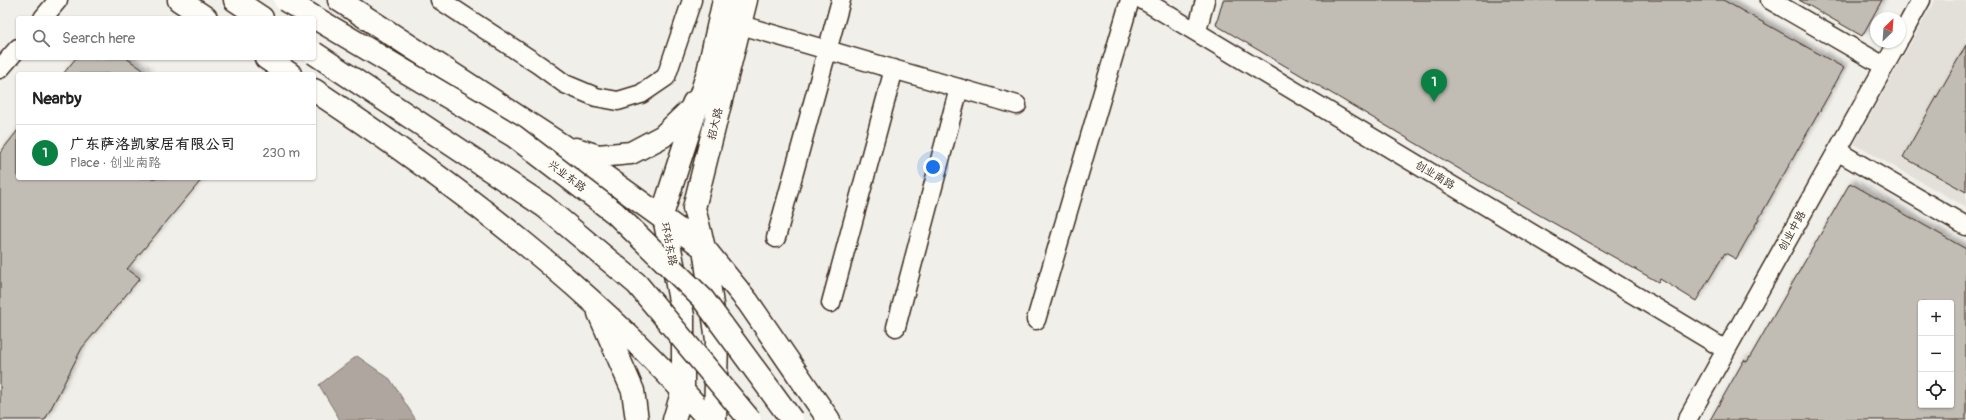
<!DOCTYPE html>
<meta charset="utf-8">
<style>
:root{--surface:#fff;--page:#f6f6f6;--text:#222;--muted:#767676;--line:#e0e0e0;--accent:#0b8043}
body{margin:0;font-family:Pangolin,"LXGW WenKai TC",sans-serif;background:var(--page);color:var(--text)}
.controls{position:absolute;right:12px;bottom:12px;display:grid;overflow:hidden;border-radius:4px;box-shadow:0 1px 3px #0004}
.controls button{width:36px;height:36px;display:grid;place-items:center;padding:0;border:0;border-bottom:1px solid var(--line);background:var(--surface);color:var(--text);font:20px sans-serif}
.compass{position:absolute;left:1870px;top:12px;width:36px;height:36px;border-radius:50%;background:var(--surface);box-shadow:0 1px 3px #0004;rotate:25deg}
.you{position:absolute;left:933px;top:167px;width:14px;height:14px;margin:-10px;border:3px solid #fff;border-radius:50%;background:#1a73e8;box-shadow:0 0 0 6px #1a73e833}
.badge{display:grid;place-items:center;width:26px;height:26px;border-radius:50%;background:var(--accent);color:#fff;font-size:13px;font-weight:700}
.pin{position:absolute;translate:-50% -33px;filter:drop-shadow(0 1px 2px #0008)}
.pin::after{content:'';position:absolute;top:21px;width:14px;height:12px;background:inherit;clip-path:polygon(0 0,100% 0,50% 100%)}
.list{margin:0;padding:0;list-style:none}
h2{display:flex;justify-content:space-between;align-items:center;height:52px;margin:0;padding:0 16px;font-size:17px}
h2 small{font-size:13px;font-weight:400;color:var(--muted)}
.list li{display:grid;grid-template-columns:26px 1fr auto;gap:12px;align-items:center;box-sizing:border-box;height:56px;padding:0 16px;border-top:1px solid var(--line)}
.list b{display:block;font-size:15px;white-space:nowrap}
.list p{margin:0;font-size:13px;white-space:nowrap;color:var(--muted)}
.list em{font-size:13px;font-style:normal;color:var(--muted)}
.icon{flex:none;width:22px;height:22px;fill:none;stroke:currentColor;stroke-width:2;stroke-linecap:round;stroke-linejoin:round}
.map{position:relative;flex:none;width:1966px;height:420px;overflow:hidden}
.search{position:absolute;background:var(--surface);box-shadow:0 1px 3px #0004;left:16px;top:16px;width:300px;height:44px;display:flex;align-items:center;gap:10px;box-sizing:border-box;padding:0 14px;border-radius:4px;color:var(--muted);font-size:15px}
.panel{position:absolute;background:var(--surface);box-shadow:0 1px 3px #0004;left:16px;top:72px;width:300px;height:108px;border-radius:4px}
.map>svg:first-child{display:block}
</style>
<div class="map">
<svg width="1966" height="420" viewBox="0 0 1966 420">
<defs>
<filter id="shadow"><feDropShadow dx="3.5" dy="-3.5" stdDeviation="2" flood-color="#0004"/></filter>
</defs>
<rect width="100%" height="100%" fill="#f1efea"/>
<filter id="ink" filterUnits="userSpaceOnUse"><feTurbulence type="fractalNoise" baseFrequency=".025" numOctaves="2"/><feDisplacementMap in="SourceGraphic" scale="8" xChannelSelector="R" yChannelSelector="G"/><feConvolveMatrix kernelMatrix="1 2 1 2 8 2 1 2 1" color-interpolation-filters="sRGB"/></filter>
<g filter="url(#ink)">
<!-- built -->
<path fill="#e3e0da" d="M 1935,0 L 1966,0 L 1966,207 L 1854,144 Z"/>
<!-- water -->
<path fill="#aea69f" stroke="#80746b" d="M 357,356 L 390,379 L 416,420 L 340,420 L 319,385 Z"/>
<!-- building -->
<path fill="#c1bcb4" stroke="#3b2a1e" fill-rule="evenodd" filter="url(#shadow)" d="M 1223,0 L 1723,0 L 1844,68 L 1736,259 L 1725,253 L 1696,301 L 1660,279 L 1658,282 L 1488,186 L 1216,25 Z
M 1799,0 L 1882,0 L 1862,36 Z
M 1966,45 L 1966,192 L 1903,157 Z
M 76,58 L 126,58 L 149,74 L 63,74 Z
M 18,130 L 18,178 L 203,178 L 127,269 L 140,278 L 82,348 L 45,420 L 0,420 L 0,153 Z
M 1850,183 L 1966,249 L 1966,420 L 1710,420 L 1744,360 L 1747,362 ZM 1921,303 L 1951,303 L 1951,405 L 1921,405 Z"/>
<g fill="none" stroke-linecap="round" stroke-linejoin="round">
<!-- minor casing -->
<g stroke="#3b2a1e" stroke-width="21">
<path id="minor" d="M 440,0 L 539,65 L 565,84 L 596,97 L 618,101 L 641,94 L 666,77 L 692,0
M 1143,0 L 1726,350
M 1770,0 L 1884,66
M 43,18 L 58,0
M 729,19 L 741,25 L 1017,105
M 1197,31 L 1205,0
M 1900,38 L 1921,0
M 0,69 L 18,48
M 1837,151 L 1966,226
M 776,238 L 841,0
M 831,303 L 894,69
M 1036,320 L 1130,0
M 896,327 L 959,88
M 1687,420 L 1898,42"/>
</g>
<!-- major casing -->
<g stroke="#3b2a1e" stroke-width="25">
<path id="major" d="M 179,0 L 206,18
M 235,0 L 262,18
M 339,0 L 563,146 L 704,248 L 748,302 L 829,420
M 266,58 L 290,74
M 314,90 C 457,185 596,290 709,420
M 576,149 L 598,156 L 631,153 L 663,136 L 691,109 L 694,102
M 599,313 L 633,391 L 637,420
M 674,420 L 683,390 L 683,316 L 663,212 L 708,72 L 724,0
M 715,420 L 717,340 L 704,248 L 694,208 L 746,0"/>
</g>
<!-- minor -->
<use href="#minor" stroke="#fdfcf7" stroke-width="18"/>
<!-- major -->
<use href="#major" stroke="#fdfcf7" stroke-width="22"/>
<!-- major-bridge casing -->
<g stroke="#3b2a1e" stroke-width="25" stroke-linecap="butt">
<path id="major-bridge" d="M 285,0 L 514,136 L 615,213 L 703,299 L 792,420
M 314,53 L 544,206 L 637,284 L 750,420"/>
</g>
<!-- major-bridge -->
<use href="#major-bridge" stroke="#fdfcf7" stroke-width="22"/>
</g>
</g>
<g text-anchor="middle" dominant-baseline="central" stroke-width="3.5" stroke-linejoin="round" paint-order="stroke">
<!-- street labels -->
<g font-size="11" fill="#3b2a1e" stroke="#fdfcf7">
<text transform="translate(715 124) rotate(-76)">招大路</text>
<text transform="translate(1435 175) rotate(31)">创业南路</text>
<text transform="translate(567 176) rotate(37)">兴业东路</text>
<text transform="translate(1792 231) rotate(-61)">创业中路</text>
<text transform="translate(669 244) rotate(79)">环站东路</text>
</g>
</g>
</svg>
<div class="controls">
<button>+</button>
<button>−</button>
<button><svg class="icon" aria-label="locate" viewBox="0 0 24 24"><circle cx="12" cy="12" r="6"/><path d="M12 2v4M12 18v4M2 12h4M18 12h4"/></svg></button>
</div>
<svg class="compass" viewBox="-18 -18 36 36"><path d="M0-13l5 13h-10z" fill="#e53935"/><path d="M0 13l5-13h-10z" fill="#767676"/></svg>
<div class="you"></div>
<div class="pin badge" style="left:1434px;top:102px">1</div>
<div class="search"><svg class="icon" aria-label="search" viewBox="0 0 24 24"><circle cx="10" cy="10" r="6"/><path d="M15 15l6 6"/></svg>Search here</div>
<section class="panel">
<h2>Nearby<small></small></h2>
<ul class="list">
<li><span class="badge">1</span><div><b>广东萨洛凯家居有限公司</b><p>Place · 创业南路</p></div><em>230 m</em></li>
</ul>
</section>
</div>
